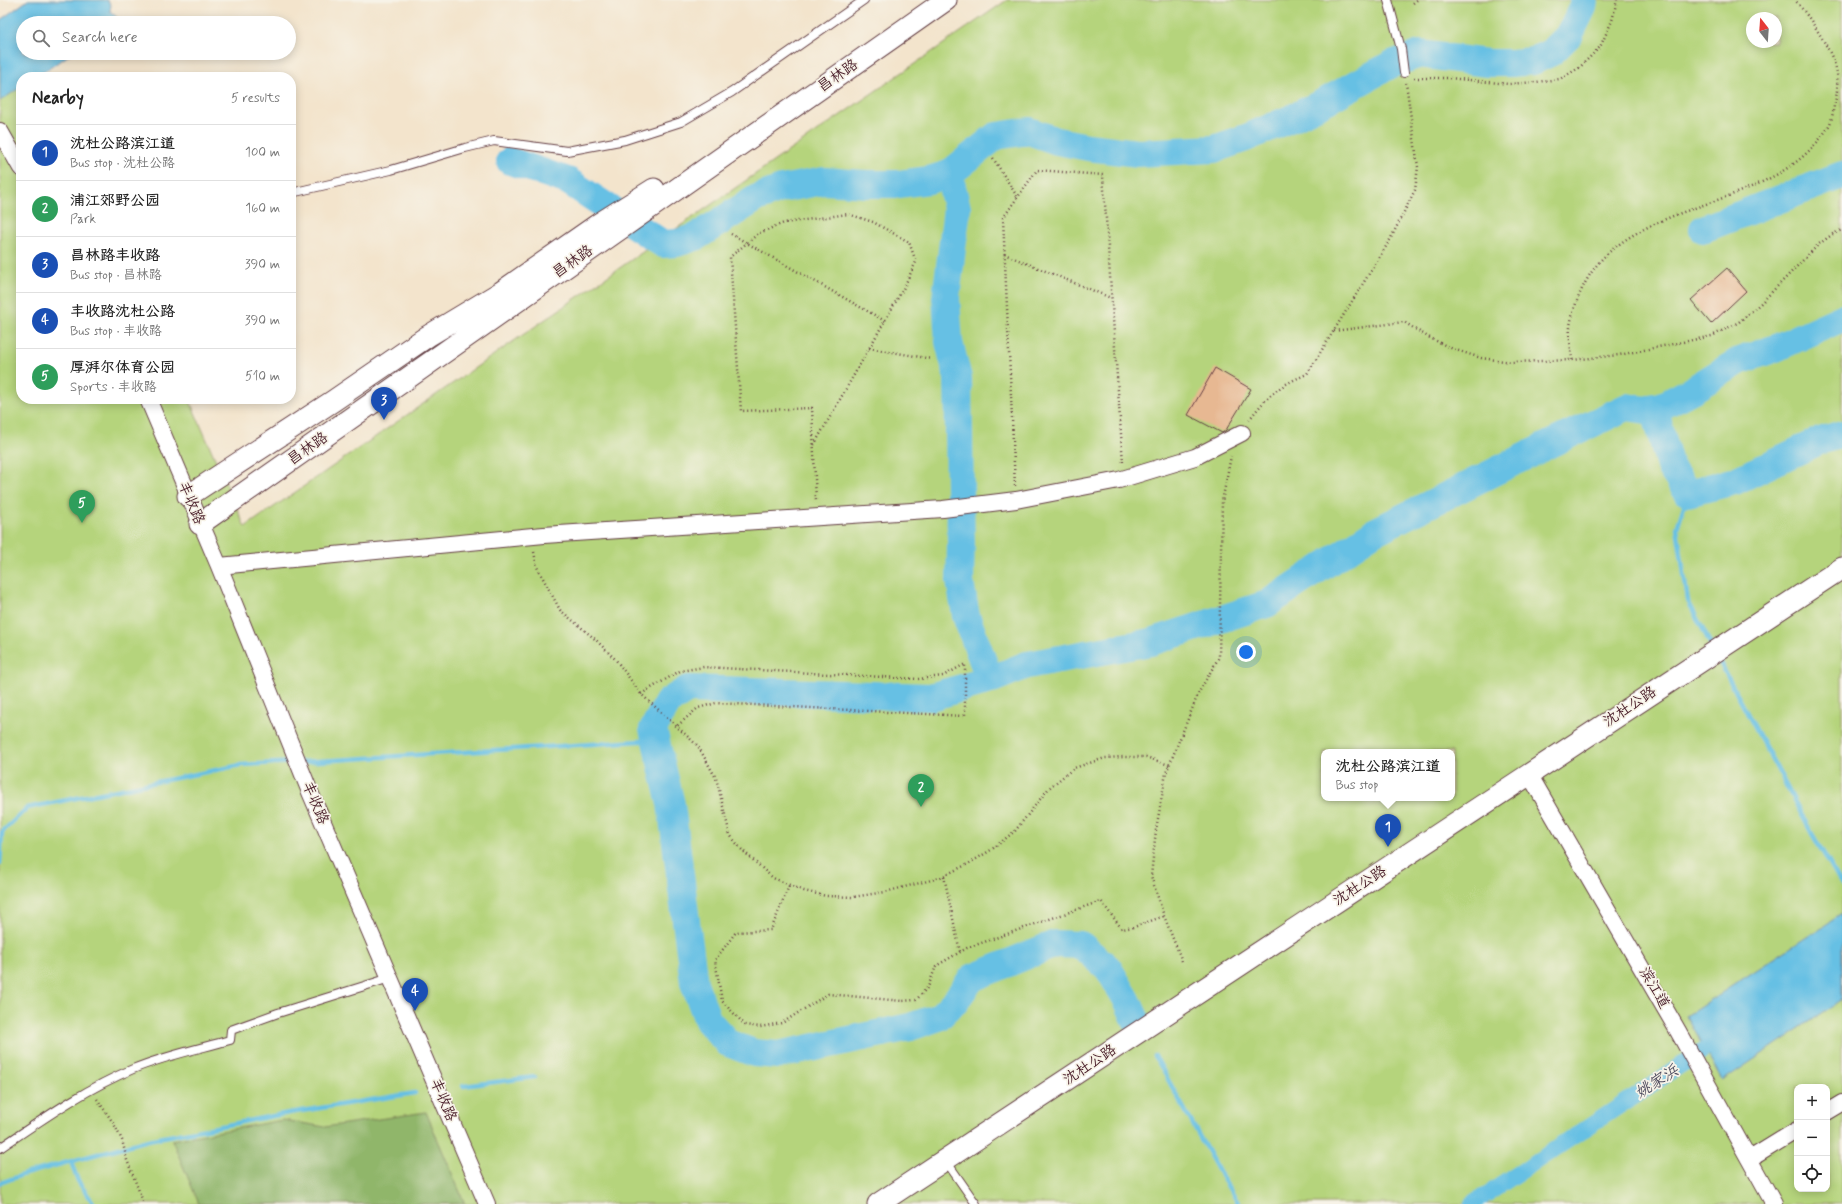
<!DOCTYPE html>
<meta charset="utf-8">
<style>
:root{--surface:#fff;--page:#f6f6f6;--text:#222;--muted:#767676;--line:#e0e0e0;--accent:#c8321e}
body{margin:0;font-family:Mynerve,"LXGW WenKai TC",sans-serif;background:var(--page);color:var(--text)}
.controls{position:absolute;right:12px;bottom:12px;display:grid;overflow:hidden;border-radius:8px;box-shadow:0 2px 10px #0003}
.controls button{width:36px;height:36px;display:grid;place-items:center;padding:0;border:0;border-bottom:1px solid var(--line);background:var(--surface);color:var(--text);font:20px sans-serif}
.compass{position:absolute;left:1746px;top:12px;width:36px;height:36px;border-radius:50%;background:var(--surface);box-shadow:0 2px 10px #0003;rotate:343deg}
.you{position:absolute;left:1246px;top:652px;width:14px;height:14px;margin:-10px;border:3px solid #fff;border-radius:50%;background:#1a73e8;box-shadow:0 0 0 6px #1a73e833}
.badge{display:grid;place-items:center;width:26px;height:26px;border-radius:50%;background:var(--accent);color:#fff;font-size:13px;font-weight:700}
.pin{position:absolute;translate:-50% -33px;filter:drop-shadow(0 1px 2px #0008)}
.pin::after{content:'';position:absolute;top:21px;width:14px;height:12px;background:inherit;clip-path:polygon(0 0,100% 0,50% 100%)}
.popup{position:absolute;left:1321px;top:749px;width:134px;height:52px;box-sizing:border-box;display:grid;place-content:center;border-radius:8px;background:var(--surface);filter:drop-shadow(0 1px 3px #0005);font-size:13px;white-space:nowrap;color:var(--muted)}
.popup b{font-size:15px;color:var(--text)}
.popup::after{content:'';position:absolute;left:50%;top:100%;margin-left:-8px;border:8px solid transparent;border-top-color:var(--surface)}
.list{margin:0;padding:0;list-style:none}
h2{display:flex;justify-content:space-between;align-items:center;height:52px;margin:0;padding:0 16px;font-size:17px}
h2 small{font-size:13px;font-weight:400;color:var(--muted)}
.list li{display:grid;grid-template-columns:26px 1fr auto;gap:12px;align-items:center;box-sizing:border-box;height:56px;padding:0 16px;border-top:1px solid var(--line)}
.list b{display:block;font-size:15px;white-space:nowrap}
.list p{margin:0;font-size:13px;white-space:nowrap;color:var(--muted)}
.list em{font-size:13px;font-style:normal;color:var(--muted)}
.icon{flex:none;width:22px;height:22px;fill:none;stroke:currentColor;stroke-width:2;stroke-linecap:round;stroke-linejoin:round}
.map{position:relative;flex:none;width:1842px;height:1204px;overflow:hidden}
.search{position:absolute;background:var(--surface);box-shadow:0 2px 10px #0003;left:16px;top:16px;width:280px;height:44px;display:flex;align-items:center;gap:10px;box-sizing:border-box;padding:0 14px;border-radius:22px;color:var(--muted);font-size:15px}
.panel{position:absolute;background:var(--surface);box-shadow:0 2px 10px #0003;left:16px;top:72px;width:280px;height:332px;border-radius:16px}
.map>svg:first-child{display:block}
</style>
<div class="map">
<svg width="1842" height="1204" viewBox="0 0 1842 1204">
<rect width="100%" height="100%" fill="#f7f3e8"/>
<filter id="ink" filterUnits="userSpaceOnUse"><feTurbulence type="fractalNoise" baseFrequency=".025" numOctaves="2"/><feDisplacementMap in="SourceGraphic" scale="8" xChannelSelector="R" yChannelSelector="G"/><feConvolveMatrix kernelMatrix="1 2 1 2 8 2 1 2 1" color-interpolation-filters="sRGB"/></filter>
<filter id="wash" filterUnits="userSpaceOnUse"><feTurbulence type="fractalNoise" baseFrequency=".012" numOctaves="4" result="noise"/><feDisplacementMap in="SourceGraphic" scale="16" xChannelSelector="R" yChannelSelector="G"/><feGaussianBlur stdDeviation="0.9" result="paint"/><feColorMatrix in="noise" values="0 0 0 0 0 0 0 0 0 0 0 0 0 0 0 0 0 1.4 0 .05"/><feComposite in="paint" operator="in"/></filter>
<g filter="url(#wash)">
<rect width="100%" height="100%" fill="#f3e4cc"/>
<!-- green -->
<path fill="#b5d47b" stroke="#807a53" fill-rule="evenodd" d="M 1007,0 L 1842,0 L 1842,1204 L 0,1204 L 0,45 L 21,82 L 21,399 L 189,399 L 245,527 ZM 1752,18 L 1776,18 L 1776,42 L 1752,42 ZM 1324,752 L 1452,752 L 1452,798 L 1324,798 ZM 1797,1087 L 1827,1087 L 1827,1189 L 1797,1189 Z"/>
<!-- forest -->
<path fill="#90b66b" stroke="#6d6a4b" d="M 426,1112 L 465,1204 L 199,1204 L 172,1140 L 283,1120 L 325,1127 Z"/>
<!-- water -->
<path fill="#66c0e4" stroke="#587088" d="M 28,0 L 107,0 L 111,5 L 110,11 L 120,20 L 116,23 L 23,23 L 23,53 L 72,53 L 36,77 L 21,77 L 21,87 L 0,101 L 0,20 Z
M 1842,914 L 1842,1000 L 1722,1081 L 1686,1016 Z"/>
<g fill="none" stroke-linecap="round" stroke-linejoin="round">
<!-- stream -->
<path stroke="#66c0e4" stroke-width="4.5" d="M 1688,493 L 1677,528 L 1688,601 L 1712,647
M 1717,657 L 1811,832 L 1842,885
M 302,762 L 656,740
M 0,864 L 2,832 L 27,808 L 241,765 L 295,762
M 1155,1056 L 1223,1179 L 1239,1204
M 463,1086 L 535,1077
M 71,1162 L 78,1181 L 94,1204
M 0,1183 L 25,1174 L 148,1140 L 289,1113 L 415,1093"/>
<!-- canal -->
<path stroke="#66c0e4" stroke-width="16" d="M 1472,1204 L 1722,1038"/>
<!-- river -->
<path stroke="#66c0e4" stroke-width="28" d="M 510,161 L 568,181 L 663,244 L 677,243 L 696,237 L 757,198 L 781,189 L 824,181 L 866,184 L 899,184 L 929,180 L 949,174 L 996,136 L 1029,131 L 1057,141 L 1088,147 L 1138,153 L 1214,149 L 1246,138 L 1292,118 L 1326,101 L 1392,64 L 1420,54 L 1487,63 L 1512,63 L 1533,61 L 1552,52 L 1570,34 L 1583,7 L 1584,0
M 949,174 L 957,208 L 946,298 L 949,342 L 958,378 L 961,544 L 960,581 L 966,616 L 990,680
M 1703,229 L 1842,175
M 1654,407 L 1670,467 L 1688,493 L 1735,481 L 1817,442 L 1842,434
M 1136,1020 L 1127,1000 L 1108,968 L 1081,945 L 1055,944 L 972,978 L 956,1000 L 939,1017 L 910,1027 L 778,1055 L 754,1053 L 728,1043 L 708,1021 L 694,983 L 671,804 L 653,729 L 668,702 L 688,689 L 930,697 L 990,680 L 1027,665 L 1151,642 L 1267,604 L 1374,532 L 1550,444 L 1627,407 L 1646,410 L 1666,404 L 1692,390 L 1739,361 L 1776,348 L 1842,318"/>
</g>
<g id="blocks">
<!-- building -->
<path fill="#e7b892" d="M 1727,268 L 1746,291 L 1711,324 L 1691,300 Z
M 1215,368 L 1251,389 L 1226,430 L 1222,433 L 1188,415 Z"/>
</g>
</g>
<g filter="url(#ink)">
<use href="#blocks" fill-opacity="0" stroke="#633d43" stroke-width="1"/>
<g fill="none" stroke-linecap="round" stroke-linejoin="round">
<!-- service casing -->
<g stroke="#633d43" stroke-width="10">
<path id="service" d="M 1388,0 L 1401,49 L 1404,73
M 291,193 L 391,170 L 465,148 L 494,141 L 567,151 L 625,140 L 681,122 L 732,92 L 864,0
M 0,1148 C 43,1119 85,1089 133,1069 C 164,1056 198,1049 230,1040 L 231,1030 L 278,1013 L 390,978
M 946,1161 L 976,1204"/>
</g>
<!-- minor casing -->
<g stroke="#633d43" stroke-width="18">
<path id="minor" d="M 0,131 L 21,168
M 148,399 L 219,566 L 310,792 L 487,1204
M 219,566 L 544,535 L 943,509 L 1016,500 L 1119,480 L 1195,457 L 1242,433
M 1529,774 L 1678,1031 L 1774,1204
M 1827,1112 L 1842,1103
M 1750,1159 L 1797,1130"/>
</g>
<!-- tertiary casing -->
<g stroke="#633d43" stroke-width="23">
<path id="tertiary" d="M 188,496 L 333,401 L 428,336 L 501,292 L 597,225 L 654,189
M 200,524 L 946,0
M 878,1204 L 1842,568"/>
</g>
<!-- path -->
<path stroke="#633d43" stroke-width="2.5" stroke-dasharray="1 3" stroke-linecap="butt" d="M 1413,3 L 1417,0
M 1414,78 L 1449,78 L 1509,84 L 1536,82 L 1560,79 L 1579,68 L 1600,47 L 1612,21 L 1617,0
M 993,158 L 1018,198
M 731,234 L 885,321
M 1004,254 L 1111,298
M 1334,331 L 1404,322 L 1428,337 L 1453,349 L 1481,358 L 1512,362 L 1572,360 L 1619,355 L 1712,336 L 1739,322 L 1761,303 L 1819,244 L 1833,234 L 1842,230
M 869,348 L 932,359
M 1572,360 C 1571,348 1568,333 1571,321 C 1577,294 1591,266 1613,249 C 1676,197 1786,201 1830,124 C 1832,119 1833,112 1834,106 C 1837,96 1838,84 1837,73 C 1834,53 1809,16 1795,0
M 1249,420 C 1269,394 1277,387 1307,374 L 1390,240 L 1415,190 L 1418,167 L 1406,83
M 814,445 L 903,289 L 916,262 L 909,242 L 873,222 L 848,214 L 784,223 L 759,233 L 730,257 L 741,411 L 812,408 L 816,502
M 1015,486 L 1003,218 L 1037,170 L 1103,175 L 1123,463
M 534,552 L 537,567 L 560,610 L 595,639 L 616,660 L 641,694 L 698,746 L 716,778 L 730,835 L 741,849 L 773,878 L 804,891 L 826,896 L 853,897 L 885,892 L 939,878 L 968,864 L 991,850 L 1015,831 L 1049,788 L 1074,768 L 1105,758 L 1124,757 L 1146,757 L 1169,765
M 641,694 L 680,671 L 704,667 L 918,679 L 943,676 L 965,664 L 965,716 L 716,703 L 698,708 L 677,726
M 944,876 L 960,952
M 789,886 L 771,930 L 736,932 L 715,960 L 722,1001 L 745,1025 L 760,1027 L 782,1023 L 828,994 L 902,1001 L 916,1000 L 928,987 L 936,966 L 967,948 L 1101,901 L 1122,929 L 1134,927 L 1164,916
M 1182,961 L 1164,916 L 1151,876 L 1156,830 L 1166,773 L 1199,692 L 1219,657 L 1222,502 L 1231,456
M 97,1099 L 114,1124 L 122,1140 L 127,1160 L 144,1204"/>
<!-- service -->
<use href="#service" stroke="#fff" stroke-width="8"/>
<!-- minor -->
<use href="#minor" stroke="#fff" stroke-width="16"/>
<!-- tertiary -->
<use href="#tertiary" stroke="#fff" stroke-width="21"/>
</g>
</g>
<g text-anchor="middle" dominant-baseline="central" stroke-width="3.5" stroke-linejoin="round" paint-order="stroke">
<!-- street labels -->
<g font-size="15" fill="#4a1f2b" stroke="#f7f3e8">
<text transform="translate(838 76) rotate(-35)">昌林路</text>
<text transform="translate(573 262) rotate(-35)">昌林路</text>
<text transform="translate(308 449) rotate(-35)">昌林路</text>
<text transform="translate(191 503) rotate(67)">丰收路</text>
<text transform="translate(1630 707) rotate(-34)">沈杜公路</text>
<text transform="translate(315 803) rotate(67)">丰收路</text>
<text transform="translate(1360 886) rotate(-33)">沈杜公路</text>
<text transform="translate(1654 988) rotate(60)">滨江道</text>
<text transform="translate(1090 1065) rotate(-34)">沈杜公路</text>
<text transform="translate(443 1100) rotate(67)">丰收路</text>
</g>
<!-- water labels -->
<g font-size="16" font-style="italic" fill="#524f62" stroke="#f7f3e8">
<text transform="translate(1657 1082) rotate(-33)">姚家浜</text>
</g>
</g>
</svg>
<div class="controls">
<button>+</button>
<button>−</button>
<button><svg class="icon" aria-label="locate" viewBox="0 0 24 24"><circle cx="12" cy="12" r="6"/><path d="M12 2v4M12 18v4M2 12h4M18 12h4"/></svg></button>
</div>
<svg class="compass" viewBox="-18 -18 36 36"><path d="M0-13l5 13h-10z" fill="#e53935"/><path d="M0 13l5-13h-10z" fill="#767676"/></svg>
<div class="you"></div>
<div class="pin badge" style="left:1388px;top:847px;background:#1a4fb4">1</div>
<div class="popup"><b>沈杜公路滨江道</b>Bus stop</div>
<div class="pin badge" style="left:921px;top:807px;background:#2e9e5b">2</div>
<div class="pin badge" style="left:384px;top:420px;background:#1a4fb4">3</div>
<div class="pin badge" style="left:415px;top:1011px;background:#1a4fb4">4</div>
<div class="pin badge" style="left:82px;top:523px;background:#2e9e5b">5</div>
<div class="search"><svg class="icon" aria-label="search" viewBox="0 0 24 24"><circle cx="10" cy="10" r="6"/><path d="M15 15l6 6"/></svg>Search here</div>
<section class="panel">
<h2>Nearby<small>5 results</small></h2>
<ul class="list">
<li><span class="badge" style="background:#1a4fb4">1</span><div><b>沈杜公路滨江道</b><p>Bus stop · 沈杜公路</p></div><em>100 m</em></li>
<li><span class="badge" style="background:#2e9e5b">2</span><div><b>浦江郊野公园</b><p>Park</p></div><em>160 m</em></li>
<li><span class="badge" style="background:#1a4fb4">3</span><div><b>昌林路丰收路</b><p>Bus stop · 昌林路</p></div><em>390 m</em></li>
<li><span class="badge" style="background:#1a4fb4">4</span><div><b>丰收路沈杜公路</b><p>Bus stop · 丰收路</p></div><em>390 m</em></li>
<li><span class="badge" style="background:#2e9e5b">5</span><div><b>厚湃尔体育公园</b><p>Sports · 丰收路</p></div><em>510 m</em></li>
</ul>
</section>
</div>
